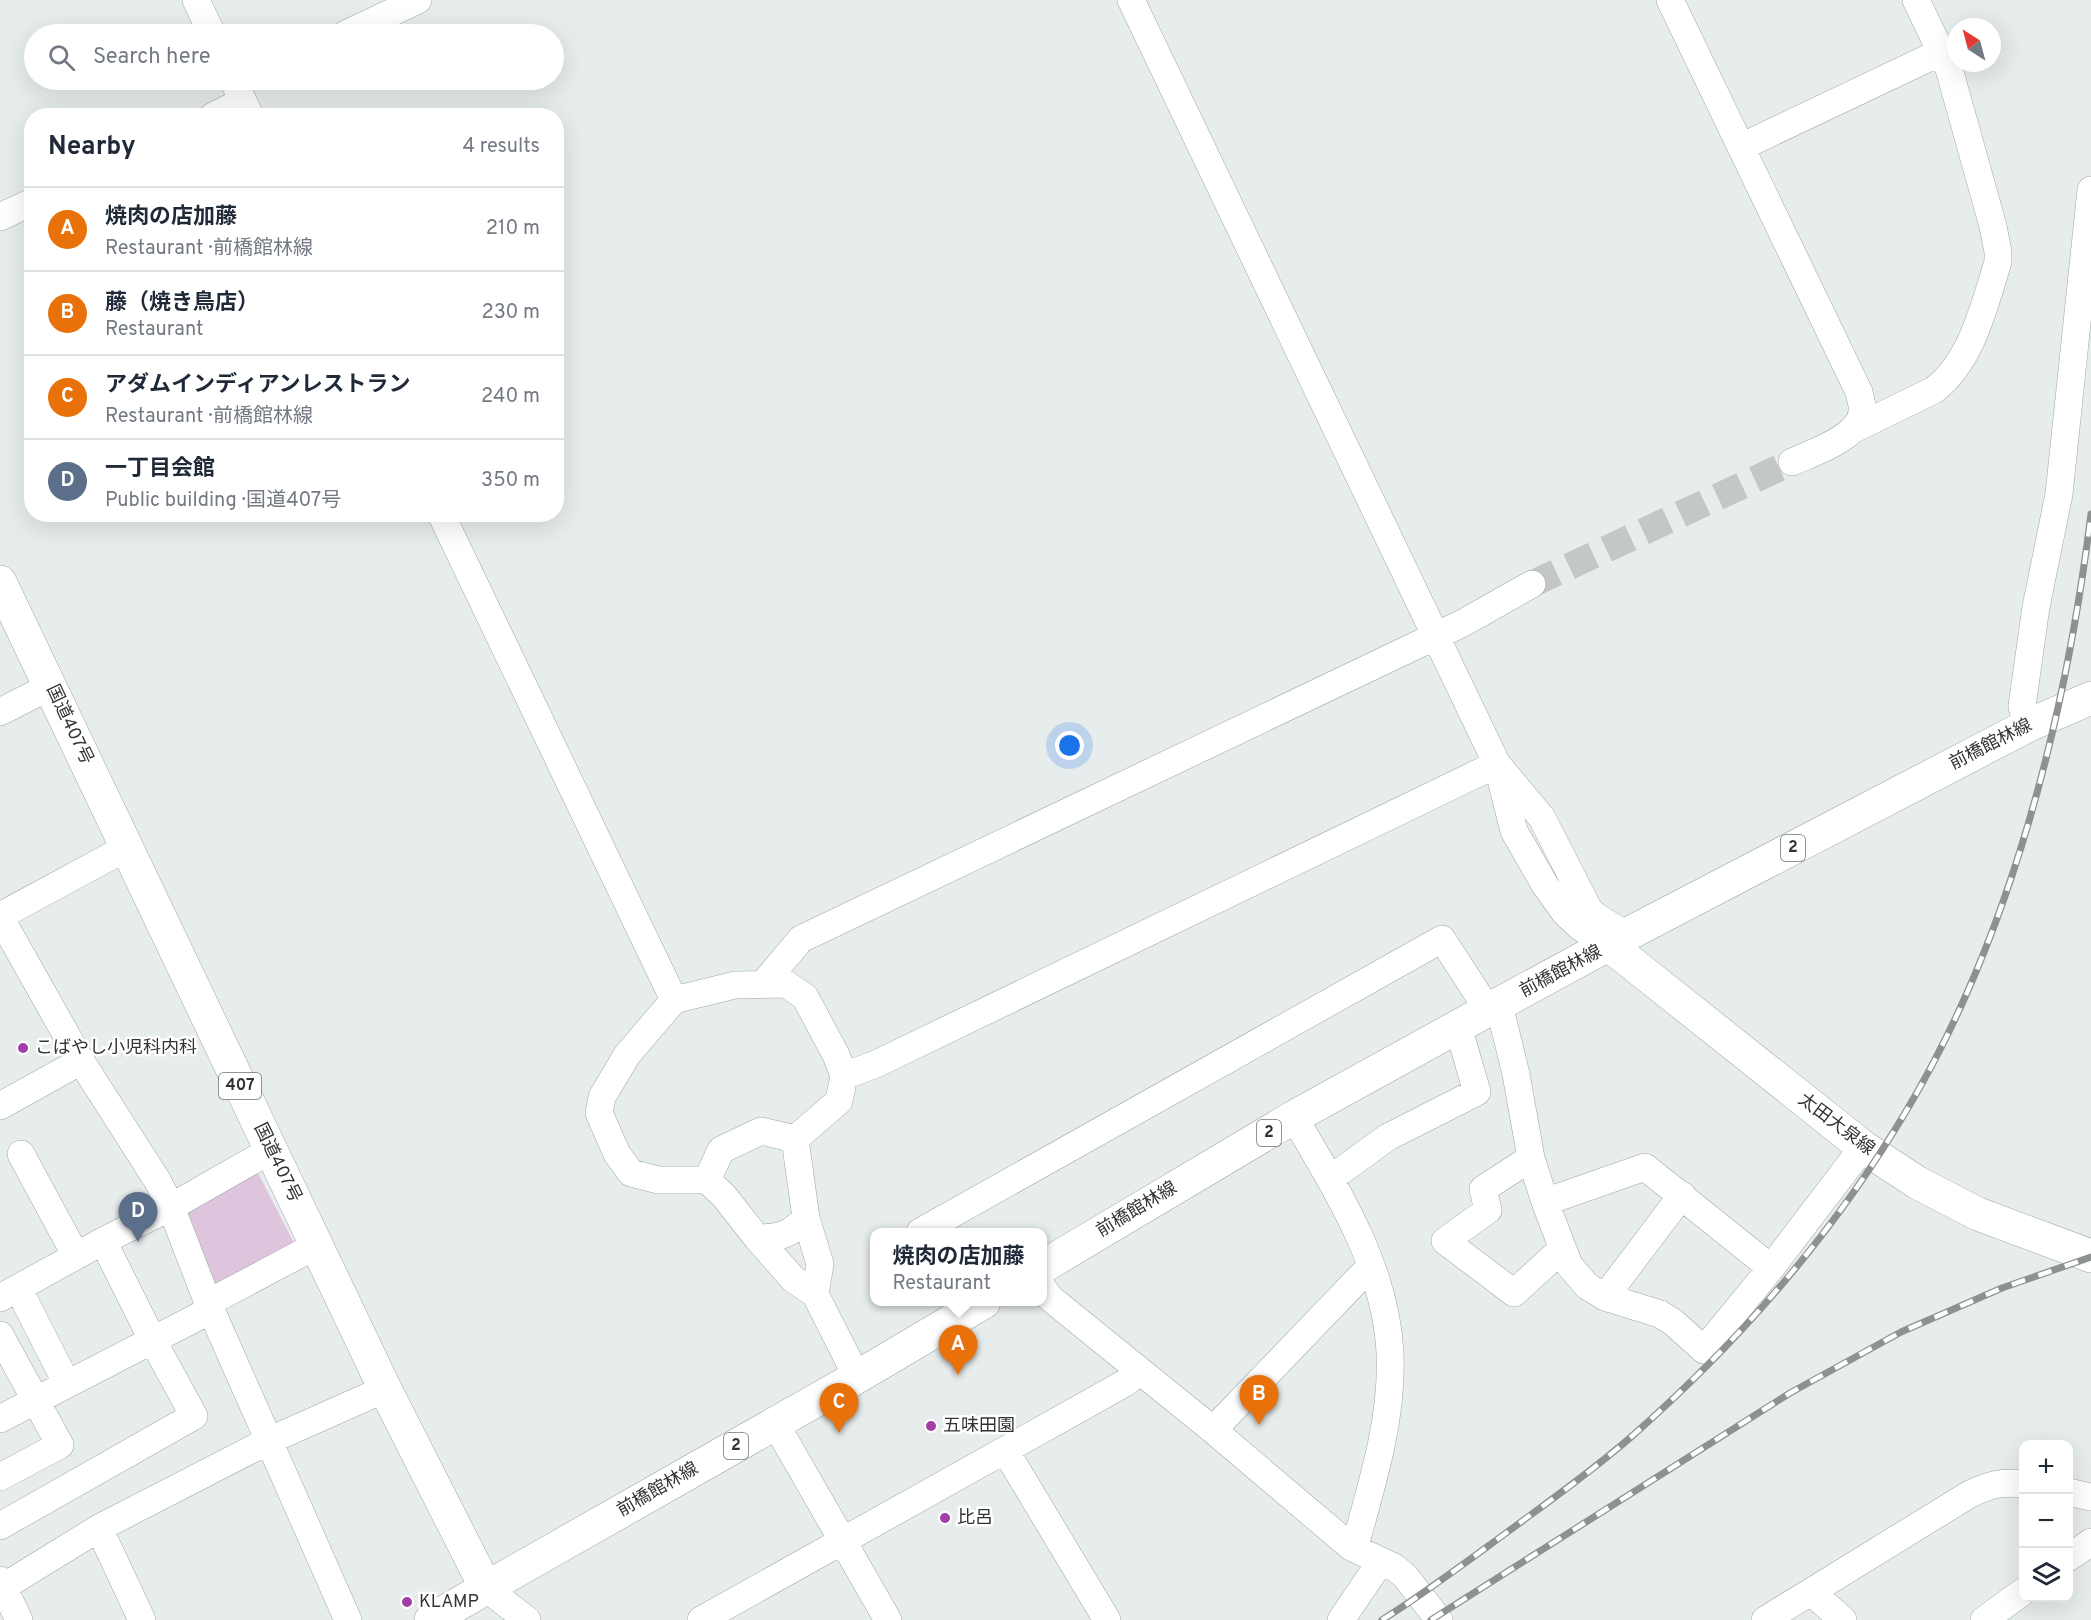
<!DOCTYPE html>
<meta charset="utf-8">
<style>
:root{--surface:#fff;--page:#f6f6f7;--text:#1f2937;--muted:#747a83;--line:#e0e1e3;--accent:#db2777}
body{margin:0;font-family:Overpass,"Noto Sans JP",sans-serif;background:var(--page);color:var(--text)}
.controls{position:absolute;right:18px;bottom:18px;display:grid;overflow:hidden;border-radius:12px;box-shadow:0 6px 24px #0002}
.controls button{width:54px;height:54px;display:grid;place-items:center;padding:0;border:0;border-bottom:2px solid var(--line);background:var(--surface);color:var(--text);font:30px sans-serif}
.compass{position:absolute;left:1947px;top:18px;width:54px;height:54px;border-radius:50%;background:var(--surface);box-shadow:0 6px 24px #0002;rotate:324deg}
.you{position:absolute;left:1070px;top:746px;width:21px;height:21px;margin:-15px;border:4px solid #fff;border-radius:50%;background:#1a73e8;box-shadow:0 0 0 9px #1a73e833}
.badge{display:grid;place-items:center;width:39px;height:39px;border-radius:50%;background:var(--accent);color:#fff;font-size:20px;font-weight:700}
.pin{position:absolute;translate:-50% -50px;filter:drop-shadow(0 2px 3px #0008)}
.pin::after{content:'';position:absolute;top:32px;width:21px;height:18px;background:inherit;clip-path:polygon(0 0,100% 0,50% 100%)}
.popup{position:absolute;left:870px;top:1228px;width:177px;height:78px;box-sizing:border-box;display:grid;place-content:center;border-radius:12px;background:var(--surface);filter:drop-shadow(0 2px 4px #0005);font-size:20px;white-space:nowrap;color:var(--muted)}
.popup b{font-size:22px;color:var(--text)}
.popup::after{content:'';position:absolute;left:50%;top:100%;margin-left:-12px;border:12px solid transparent;border-top-color:var(--surface)}
.list{margin:0;padding:0;list-style:none}
h2{display:flex;justify-content:space-between;align-items:center;height:78px;margin:0;padding:0 24px;font-size:26px}
h2 small{font-size:20px;font-weight:400;color:var(--muted)}
.list li{display:grid;grid-template-columns:39px 1fr auto;gap:18px;align-items:center;box-sizing:border-box;height:84px;padding:0 24px;border-top:2px solid var(--line)}
.list b{display:block;font-size:22px;white-space:nowrap}
.list p{margin:0;font-size:20px;white-space:nowrap;color:var(--muted)}
.list em{font-size:20px;font-style:normal;color:var(--muted)}
.icon{flex:none;width:33px;height:33px;fill:none;stroke:currentColor;stroke-width:2;stroke-linecap:round;stroke-linejoin:round}
.map{position:relative;flex:none;width:2091px;height:1620px;overflow:hidden}
.search{position:absolute;background:var(--surface);box-shadow:0 6px 24px #0002;left:24px;top:24px;width:540px;height:66px;display:flex;align-items:center;gap:15px;box-sizing:border-box;padding:0 21px;border-radius:33px;color:var(--muted);font-size:22px}
.panel{position:absolute;background:var(--surface);box-shadow:0 6px 24px #0002;left:24px;top:108px;width:540px;height:414px;border-radius:24px}
.map>svg:first-child{display:block}
</style>
<div class="map">
<svg width="2091" height="1620" viewBox="0 0 2091 1620">
<rect width="100%" height="100%" fill="#e7eced"/>
<!-- green -->
<path fill="#dfc4de" d="M 256,1169 L 297,1249 L 214,1296 L 183,1208 Z"/>
<g fill="none" stroke-linecap="round" stroke-linejoin="round">
<!-- minor-tunnel -->
<path stroke="#c3c7c8" stroke-width="27" stroke-dasharray="27 14" stroke-linecap="butt" d="M 1532,584 L 1792,462"/>
<!-- minor casing -->
<g stroke="#a0a6a6" stroke-width="28">
<path id="minor" d="M 196,0 L 212,34
M 1131,0 L 1497,764 L 1542,818 L 1588,908 L 1594,915 L 1626,935
M 1670,0 L 1859,392 C 1860,398 1863,405 1862,411 C 1861,437 1812,453 1792,462
M 346,34 L 418,0
M 233,80 L 250,116
M 213,116 L 243,101
M 1741,147 L 1941,52
M 0,217 L 32,202
M 1852,430 L 1934,390 C 1972,361 1984,306 1998,262 L 1998,252 L 1993,226 L 1949,69 L 1916,0
M 441,514 L 674,1000
M 0,712 L 51,686
M 2027,726 L 2022,706 L 2036,607 L 2059,494 L 2091,190
M 0,916 L 126,848
M 0,917 L 81,1061 L 157,1180 L 171,1207 L 208,1303 L 348,1620
M 763,984 L 801,939 L 1463,623 L 1532,584
M 1499,1005 L 1516,1074 L 1531,1158 L 1545,1202 L 1569,1265 L 1587,1286 L 1605,1297 L 1660,1314 L 1673,1322 L 1704,1350 L 1771,1268 L 1863,1147
M 844,1076 L 876,1064 L 1497,764 L 1514,831 L 1545,885 L 1565,913 L 1580,927 L 1603,942
M 0,1106 L 81,1061
M 1294,1117 C 1336,1190 1386,1266 1390,1353 C 1393,1417 1373,1481 1356,1542 L 1351,1547
M 21,1154 L 76,1256
M 1531,1158 L 1483,1189 L 1488,1210 L 1445,1241 L 1514,1293 L 1562,1249
M 1330,1179 L 1388,1137 L 1477,1092 L 1458,1027
M 707,1180 L 721,1150 L 761,1131 L 795,1139
M 1545,1202 L 1645,1167 L 1771,1268
M 920,1232 L 1442,939 L 1488,1010
M 757,1238 C 779,1238 790,1235 806,1218
M 1042,1287 L 1050,1298 L 1213,1430 L 1351,1547 L 1394,1567 L 1405,1576 L 1439,1620
M 18,1288 L 67,1384
M 815,1294 L 820,1264 L 806,1218 L 795,1139 L 839,1101 L 844,1076 L 836,1055 L 805,997 L 786,984 L 735,985 L 674,1000 L 627,1055 L 602,1097 L 599,1113 L 617,1154 L 631,1173 L 658,1180 L 707,1180 L 724,1196 L 757,1238 L 793,1279 L 815,1294 L 857,1377
M 1605,1297 L 1682,1195
M 0,1298 L 103,1241 L 171,1207 L 271,1150
M 208,1303 L 317,1245
M 0,1335 L 60,1445 L 0,1477
M 0,1419 L 211,1310
M 775,1423 L 888,1620
M 1213,1430 L 1362,1275 L 1371,1267
M 1005,1450 L 1107,1620
M 2068,1492 L 2091,1497
M 0,1526 L 194,1416 L 153,1341 L 103,1241
M 99,1528 L 142,1620
M 2068,1558 L 2091,1542
M 0,1580 L 19,1620
M 486,1588 L 527,1620
M 0,1589 L 99,1528 L 268,1441 L 385,1389
M 1811,1592 L 1843,1620
M 701,1620 L 1125,1383 L 1140,1372
M 1341,1620 L 1381,1561
M 1765,1620 L 1970,1494 C 1991,1484 2000,1482 2024,1484
M 1984,1620 L 2024,1591"/>
</g>
<!-- major casing -->
<g stroke="#a0a6a6" stroke-width="34">
<path id="major" d="M 1609,945 L 1863,1147 L 1918,1183 L 1978,1214 L 2091,1256
M 1042,1267 L 1294,1117 L 1488,1010 L 1626,935 L 2027,726 L 2091,698
M 486,1588 L 857,1377 L 984,1302"/>
</g>
<!-- highway casing -->
<g stroke="#a0a6a6" stroke-width="34">
<path id="highway" d="M 0,582 L 385,1389 L 486,1588 L 431,1620"/>
</g>
<!-- minor -->
<use href="#minor" stroke="#fff" stroke-width="27"/>
<!-- major -->
<use href="#major" stroke="#fff" stroke-width="33"/>
<!-- highway -->
<use href="#highway" stroke="#fff" stroke-width="33"/>
<!-- rail casing -->
<g stroke="#8e9192" stroke-width="7">
<path id="rail" d="M 1382,1620 C 1425,1593 1465,1563 1506,1533 C 1548,1502 1591,1472 1631,1437 C 1737,1344 1833,1234 1905,1113 C 2011,937 2066,716 2091,514
M 1431,1620 L 1790,1393 L 1901,1332 L 2002,1288 L 2091,1257"/>
</g>
<!-- rail -->
<use href="#rail" stroke="#fff" stroke-width="4.5" stroke-dasharray="14" stroke-linecap="butt"/>
</g>
<!-- markers -->
<g fill="#a33fa4" stroke="#fff" stroke-width="2">
<circle cx="23" cy="1048" r="6"/>
<circle cx="931" cy="1426" r="6"/>
<circle cx="945" cy="1518" r="6"/>
<circle cx="407" cy="1602" r="6"/>
</g>
<g text-anchor="middle" dominant-baseline="central" stroke-width="5" stroke-linejoin="round" paint-order="stroke">
<!-- shield labels -->
<g fill="#fff" stroke="#707171" stroke-width="1.5">
<rect x="1781" y="835" width="24" height="26" rx="4.5"/>
<rect x="219" y="1073" width="42" height="26" rx="4.5"/>
<rect x="1257" y="1120" width="24" height="26" rx="4.5"/>
<rect x="724" y="1433" width="24" height="26" rx="4.5"/>
</g>
<g font-size="16" font-weight="bold" fill="#323434">
<text x="1793" y="848">2</text>
<text x="240" y="1086">407</text>
<text x="1269" y="1133">2</text>
<text x="736" y="1446">2</text>
</g>
<!-- street labels -->
<g font-size="18" fill="#323434" stroke="#fff">
<text transform="translate(69 725) rotate(65)">国道407号</text>
<text transform="translate(1991 745) rotate(-27)">前橋館林線</text>
<text transform="translate(1561 972) rotate(-28)">前橋館林線</text>
<text transform="translate(1836 1125) rotate(37)">太田大泉線</text>
<text transform="translate(277 1163) rotate(64)">国道407号</text>
<text transform="translate(1137 1210) rotate(-31)">前橋館林線</text>
<text transform="translate(658 1490) rotate(-30)">前橋館林線</text>
</g>
<!-- poi labels -->
<g font-size="18" fill="#323434" stroke="#fff" text-anchor="start">
<text x="35" y="1048">こばやし小児科内科</text>
<text x="943" y="1426">五味田園</text>
<text x="957" y="1518">比呂</text>
<text x="419" y="1602">KLAMP</text>
</g>
</g>
</svg>
<div class="controls">
<button>+</button>
<button>−</button>
<button><svg class="icon" aria-label="layers" viewBox="0 0 24 24"><path d="M12 4l9 5-9 5-9-5zM3 14l9 5 9-5"/></svg></button>
</div>
<svg class="compass" viewBox="-18 -18 36 36"><path d="M0-13l5 13h-10z" fill="#e53935"/><path d="M0 13l5-13h-10z" fill="#747a83"/></svg>
<div class="you"></div>
<div class="pin badge" style="left:958px;top:1375px;background:#e8710a">A</div>
<div class="popup"><b>焼肉の店加藤</b>Restaurant</div>
<div class="pin badge" style="left:1259px;top:1425px;background:#e8710a">B</div>
<div class="pin badge" style="left:839px;top:1433px;background:#e8710a">C</div>
<div class="pin badge" style="left:138px;top:1242px;background:#5c6f8a">D</div>
<div class="search"><svg class="icon" aria-label="search" viewBox="0 0 24 24"><circle cx="10" cy="10" r="6"/><path d="M15 15l6 6"/></svg>Search here</div>
<section class="panel">
<h2>Nearby<small>4 results</small></h2>
<ul class="list">
<li><span class="badge" style="background:#e8710a">A</span><div><b>焼肉の店加藤</b><p>Restaurant · 前橋館林線</p></div><em>210 m</em></li>
<li><span class="badge" style="background:#e8710a">B</span><div><b>藤（焼き鳥店）</b><p>Restaurant</p></div><em>230 m</em></li>
<li><span class="badge" style="background:#e8710a">C</span><div><b>アダムインディアンレストラン</b><p>Restaurant · 前橋館林線</p></div><em>240 m</em></li>
<li><span class="badge" style="background:#5c6f8a">D</span><div><b>一丁目会館</b><p>Public building · 国道407号</p></div><em>350 m</em></li>
</ul>
</section>
</div>
